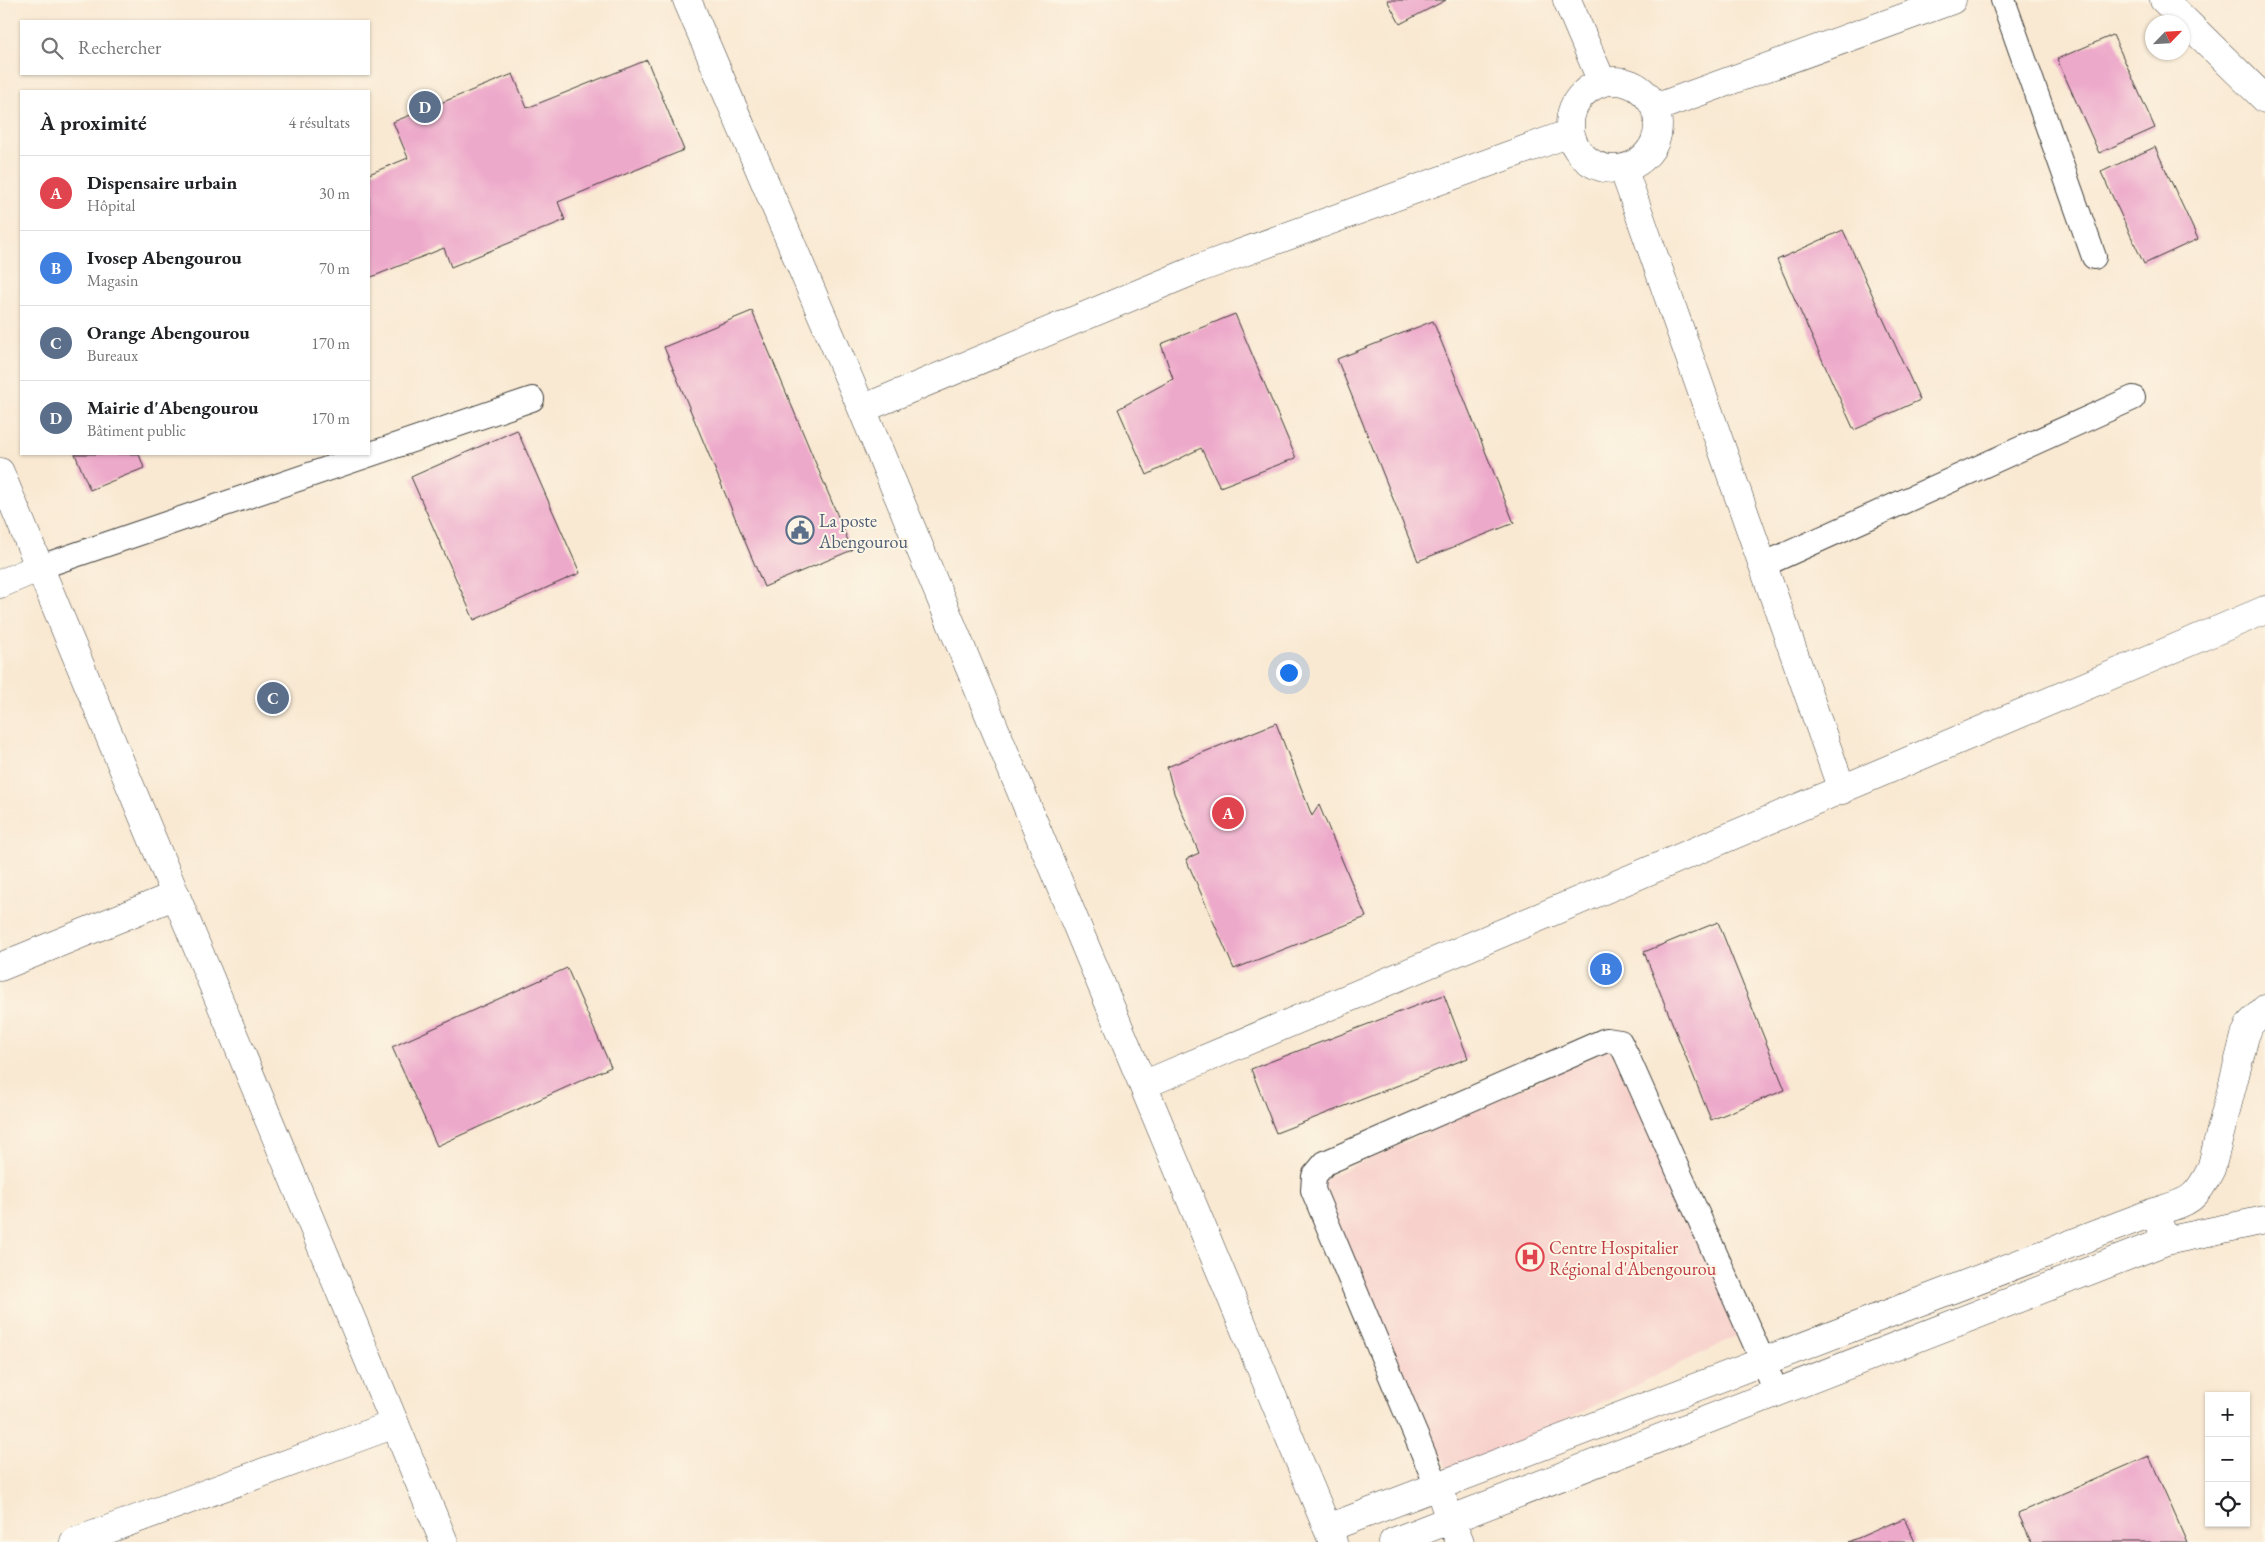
<!DOCTYPE html>
<html lang="fr">
<meta charset="utf-8">
<style>
:root{--surface:#fff;--page:#f2f2f2;--text:#202124;--muted:#757577;--line:#e0e0e0;--accent:#d93025}
body{margin:0;font-family:"EB Garamond",serif;background:var(--page);color:var(--text)}
.controls{position:absolute;right:15px;bottom:15px;display:grid;overflow:hidden;border-radius:0px;box-shadow:0 1px 4px #0004}
.controls button{width:45px;height:45px;display:grid;place-items:center;padding:0;border:0;border-bottom:1px solid var(--line);background:var(--surface);color:var(--text);font:25px sans-serif}
.compass{position:absolute;left:2145px;top:15px;width:45px;height:45px;border-radius:50%;background:var(--surface);box-shadow:0 1px 4px #0004;rotate:65deg}
.you{position:absolute;left:1288px;top:672px;width:18px;height:18px;margin:-12px;border:4px solid #fff;border-radius:50%;background:#1a73e8;box-shadow:0 0 0 8px #1a73e833}
.badge{display:grid;place-items:center;width:32px;height:32px;border-radius:50%;background:var(--accent);color:#fff;font-size:16px;font-weight:700}
.pin{position:absolute;translate:-50% -50%;border:2px solid #fff;box-shadow:0 1px 5px #0006}
.list{margin:0;padding:0;list-style:none}
h2{display:flex;justify-content:space-between;align-items:center;height:65px;margin:0;padding:0 20px;font-size:21px}
h2 small{font-size:16px;font-weight:400;color:var(--muted)}
.list li{display:grid;grid-template-columns:32px 1fr auto;gap:15px;align-items:center;box-sizing:border-box;height:75px;padding:0 20px;border-top:1px solid var(--line)}
.list b{display:block;font-size:19px;white-space:nowrap}
.list p{margin:0;font-size:16px;white-space:nowrap;color:var(--muted)}
.list em{font-size:16px;font-style:normal;color:var(--muted)}
.icon{flex:none;width:28px;height:28px;fill:none;stroke:currentColor;stroke-width:2;stroke-linecap:round;stroke-linejoin:round}
.map{position:relative;flex:none;width:2265px;height:1542px;overflow:hidden}
.search{position:absolute;background:var(--surface);box-shadow:0 1px 4px #0004;left:20px;top:20px;width:350px;height:55px;display:flex;align-items:center;gap:12px;box-sizing:border-box;padding:0 18px;border-radius:0px;color:var(--muted);font-size:19px}
.panel{position:absolute;background:var(--surface);box-shadow:0 1px 4px #0004;left:20px;top:90px;width:350px;height:365px;border-radius:0px}
.map>svg:first-child{display:block}
</style>
<div class="map">
<svg width="2265" height="1542" viewBox="0 0 2265 1542">
<rect width="100%" height="100%" fill="#fcf5e5"/>
<filter id="ink" filterUnits="userSpaceOnUse"><feTurbulence type="fractalNoise" baseFrequency=".02" numOctaves="2"/><feDisplacementMap in="SourceGraphic" scale="10" xChannelSelector="R" yChannelSelector="G"/><feConvolveMatrix kernelMatrix="1 2 1 2 8 2 1 2 1" color-interpolation-filters="sRGB"/></filter>
<filter id="wash" filterUnits="userSpaceOnUse"><feTurbulence type="fractalNoise" baseFrequency=".0096" numOctaves="4" result="noise"/><feDisplacementMap in="SourceGraphic" scale="20" xChannelSelector="R" yChannelSelector="G"/><feGaussianBlur stdDeviation="1.12" result="paint"/><feColorMatrix in="noise" values="0 0 0 0 0 0 0 0 0 0 0 0 0 0 0 0 0 1.4 0 .05"/><feComposite in="paint" operator="in"/></filter>
<g filter="url(#wash)">
<rect width="100%" height="100%" fill="#f9e9d3"/>
<!-- built -->
<path fill="#f7d0cb" d="M 1610,1048 L 1745,1332 L 1450,1476 L 1318,1182 Z"/>
<g id="blocks">
<!-- building -->
<path fill="#eda9ca" d="M 1387,0 L 1446,0 L 1400,24 Z
M 2113,35 L 2155,128 L 2099,153 L 2057,59 Z
M 647,60 L 684,150 L 558,202 L 565,220 L 451,267 L 444,248 L 369,278 L 369,174 L 408,158 L 393,122 L 513,74 L 527,108 Z
M 2155,147 L 2198,239 L 2144,264 L 2101,172 Z
M 1843,230 L 1920,400 L 1854,430 L 1777,260 Z
M 752,311 L 852,550 L 764,587 L 664,347 Z
M 1235,314 L 1296,458 L 1220,487 L 1201,448 L 1147,475 L 1118,409 L 1173,379 L 1161,344 Z
M 1433,321 L 1514,523 L 1418,561 L 1337,359 Z
M 517,430 L 580,573 L 474,620 L 411,477 Z
M 75,454 L 139,454 L 144,468 L 90,490 Z
M 1276,723 L 1312,816 L 1319,805 L 1366,917 L 1234,969 L 1186,859 L 1199,853 L 1174,793 L 1167,767 Z
M 1718,922 L 1785,1090 L 1711,1120 L 1644,952 Z
M 567,968 L 611,1067 L 437,1146 L 392,1047 Z
M 1444,995 L 1468,1058 L 1276,1133 L 1251,1069 Z
M 2149,1456 L 2187,1542 L 2031,1542 L 2018,1513 Z
M 1904,1518 L 1915,1542 L 1849,1542 Z"/>
</g>
</g>
<g filter="url(#ink)">
<use href="#blocks" fill-opacity="0" stroke="#3d3b37" stroke-width="1"/>
<g fill="none" stroke-linecap="round" stroke-linejoin="round">
<!-- service casing -->
<g stroke="#3d3b37" stroke-width="26">
<path id="service" d="M 2003,0 L 2094,257
M 1763,565 L 2133,398
M 40,567 L 532,399
M 1437,1486 L 1313,1190 L 1314,1176 L 1325,1163 L 1606,1040 L 1620,1042 L 1627,1056 L 1777,1393"/>
</g>
<!-- minor casing -->
<g stroke="#3d3b37" stroke-width="29">
<path id="minor" d="M 687,0 L 862,409 L 1333,1542
M 1567,0 L 1602,82
M 2164,0 L 2265,99
M1570 125a44 44 0 1 1 88 0a44 44 0 1 1-88 0Z
M 1655,108 L 1952,0
M 1623,168 L 1842,790
M 862,409 L 1200,268 L 1570,133
M 0,584 L 40,567
M 0,967 L 176,895
M 1143,1085 L 2265,610
M 2154,1212 C 2187,1202 2195,1202 2211,1169 L 2245,1036 L 2250,1024 L 2265,1009
M 2166,1241 L 2265,1220
M 1444,1503 L 1460,1542
M 1328,1528 L 2154,1212 L 2166,1241 L 1393,1542
M 74,1542 L 395,1424"/>
</g>
<!-- tertiary casing -->
<g stroke="#3d3b37" stroke-width="29">
<path id="tertiary" d="M 0,472 L 444,1542"/>
</g>
<!-- service -->
<use href="#service" stroke="#fff" stroke-width="24"/>
<!-- minor -->
<use href="#minor" stroke="#fff" stroke-width="28"/>
<!-- tertiary -->
<use href="#tertiary" stroke="#fff" stroke-width="28"/>
</g>
</g>
<!-- icons -->
<defs>
<g id="civic-ring" transform="scale(1.4375)"><circle r="9.5" fill="#fcf5e5" stroke="#5c6f8a" stroke-width="1.5"/><path d="M-.6-6.5H3V-4.5H.6V-3L4-1V1h2V6H-6V1h2V-1L-.6-3ZM-1.2 2.5V6h2.4V2.5Z" fill="#5c6f8a"/></g>
<g id="hospital-ring" transform="scale(1.4375)"><circle r="9.5" fill="#fcf5e5" stroke="#e0444e" stroke-width="1.5"/><path d="M-5-5h3v3.5h4V-5h3V5h-3V1.5h-4V5h-3Z" fill="#e0444e"/></g>
</defs>
<g fill-rule="evenodd">
<use href="#civic-ring" x="800" y="530"/>
<use href="#hospital-ring" x="1530" y="1257"/>
</g>
<g text-anchor="middle" dominant-baseline="central" stroke-width="4" stroke-linejoin="round" paint-order="stroke">
<!-- service labels -->
<g font-size="18" fill="#4e5e75" stroke="#fcf5e5" text-anchor="start">
<text x="819" y="520">La poste<tspan x="819" dy="21">Abengourou</tspan></text>
</g>
<!-- health labels -->
<g font-size="18" fill="#be3a42" stroke="#fcf5e5" text-anchor="start">
<text x="1549" y="1247">Centre Hospitalier<tspan x="1549" dy="21">Régional d'Abengourou</tspan></text>
</g>
</g>
</svg>
<div class="controls">
<button>+</button>
<button>−</button>
<button><svg class="icon" aria-label="locate" viewBox="0 0 24 24"><circle cx="12" cy="12" r="6"/><path d="M12 2v4M12 18v4M2 12h4M18 12h4"/></svg></button>
</div>
<svg class="compass" viewBox="-18 -18 36 36"><path d="M0-13l5 13h-10z" fill="#e53935"/><path d="M0 13l5-13h-10z" fill="#757577"/></svg>
<div class="you"></div>
<div class="pin badge" style="left:1228px;top:813px;background:#e0444e">A</div>
<div class="pin badge" style="left:1606px;top:969px;background:#3f7fe0">B</div>
<div class="pin badge" style="left:273px;top:698px;background:#5c6f8a">C</div>
<div class="pin badge" style="left:425px;top:107px;background:#5c6f8a">D</div>
<div class="search"><svg class="icon" aria-label="search" viewBox="0 0 24 24"><circle cx="10" cy="10" r="6"/><path d="M15 15l6 6"/></svg>Rechercher</div>
<section class="panel">
<h2>À proximité<small>4 résultats</small></h2>
<ul class="list">
<li><span class="badge" style="background:#e0444e">A</span><div><b>Dispensaire urbain</b><p>Hôpital</p></div><em>30 m</em></li>
<li><span class="badge" style="background:#3f7fe0">B</span><div><b>Ivosep Abengourou</b><p>Magasin</p></div><em>70 m</em></li>
<li><span class="badge" style="background:#5c6f8a">C</span><div><b>Orange Abengourou</b><p>Bureaux</p></div><em>170 m</em></li>
<li><span class="badge" style="background:#5c6f8a">D</span><div><b>Mairie d'Abengourou</b><p>Bâtiment public</p></div><em>170 m</em></li>
</ul>
</section>
</div>
